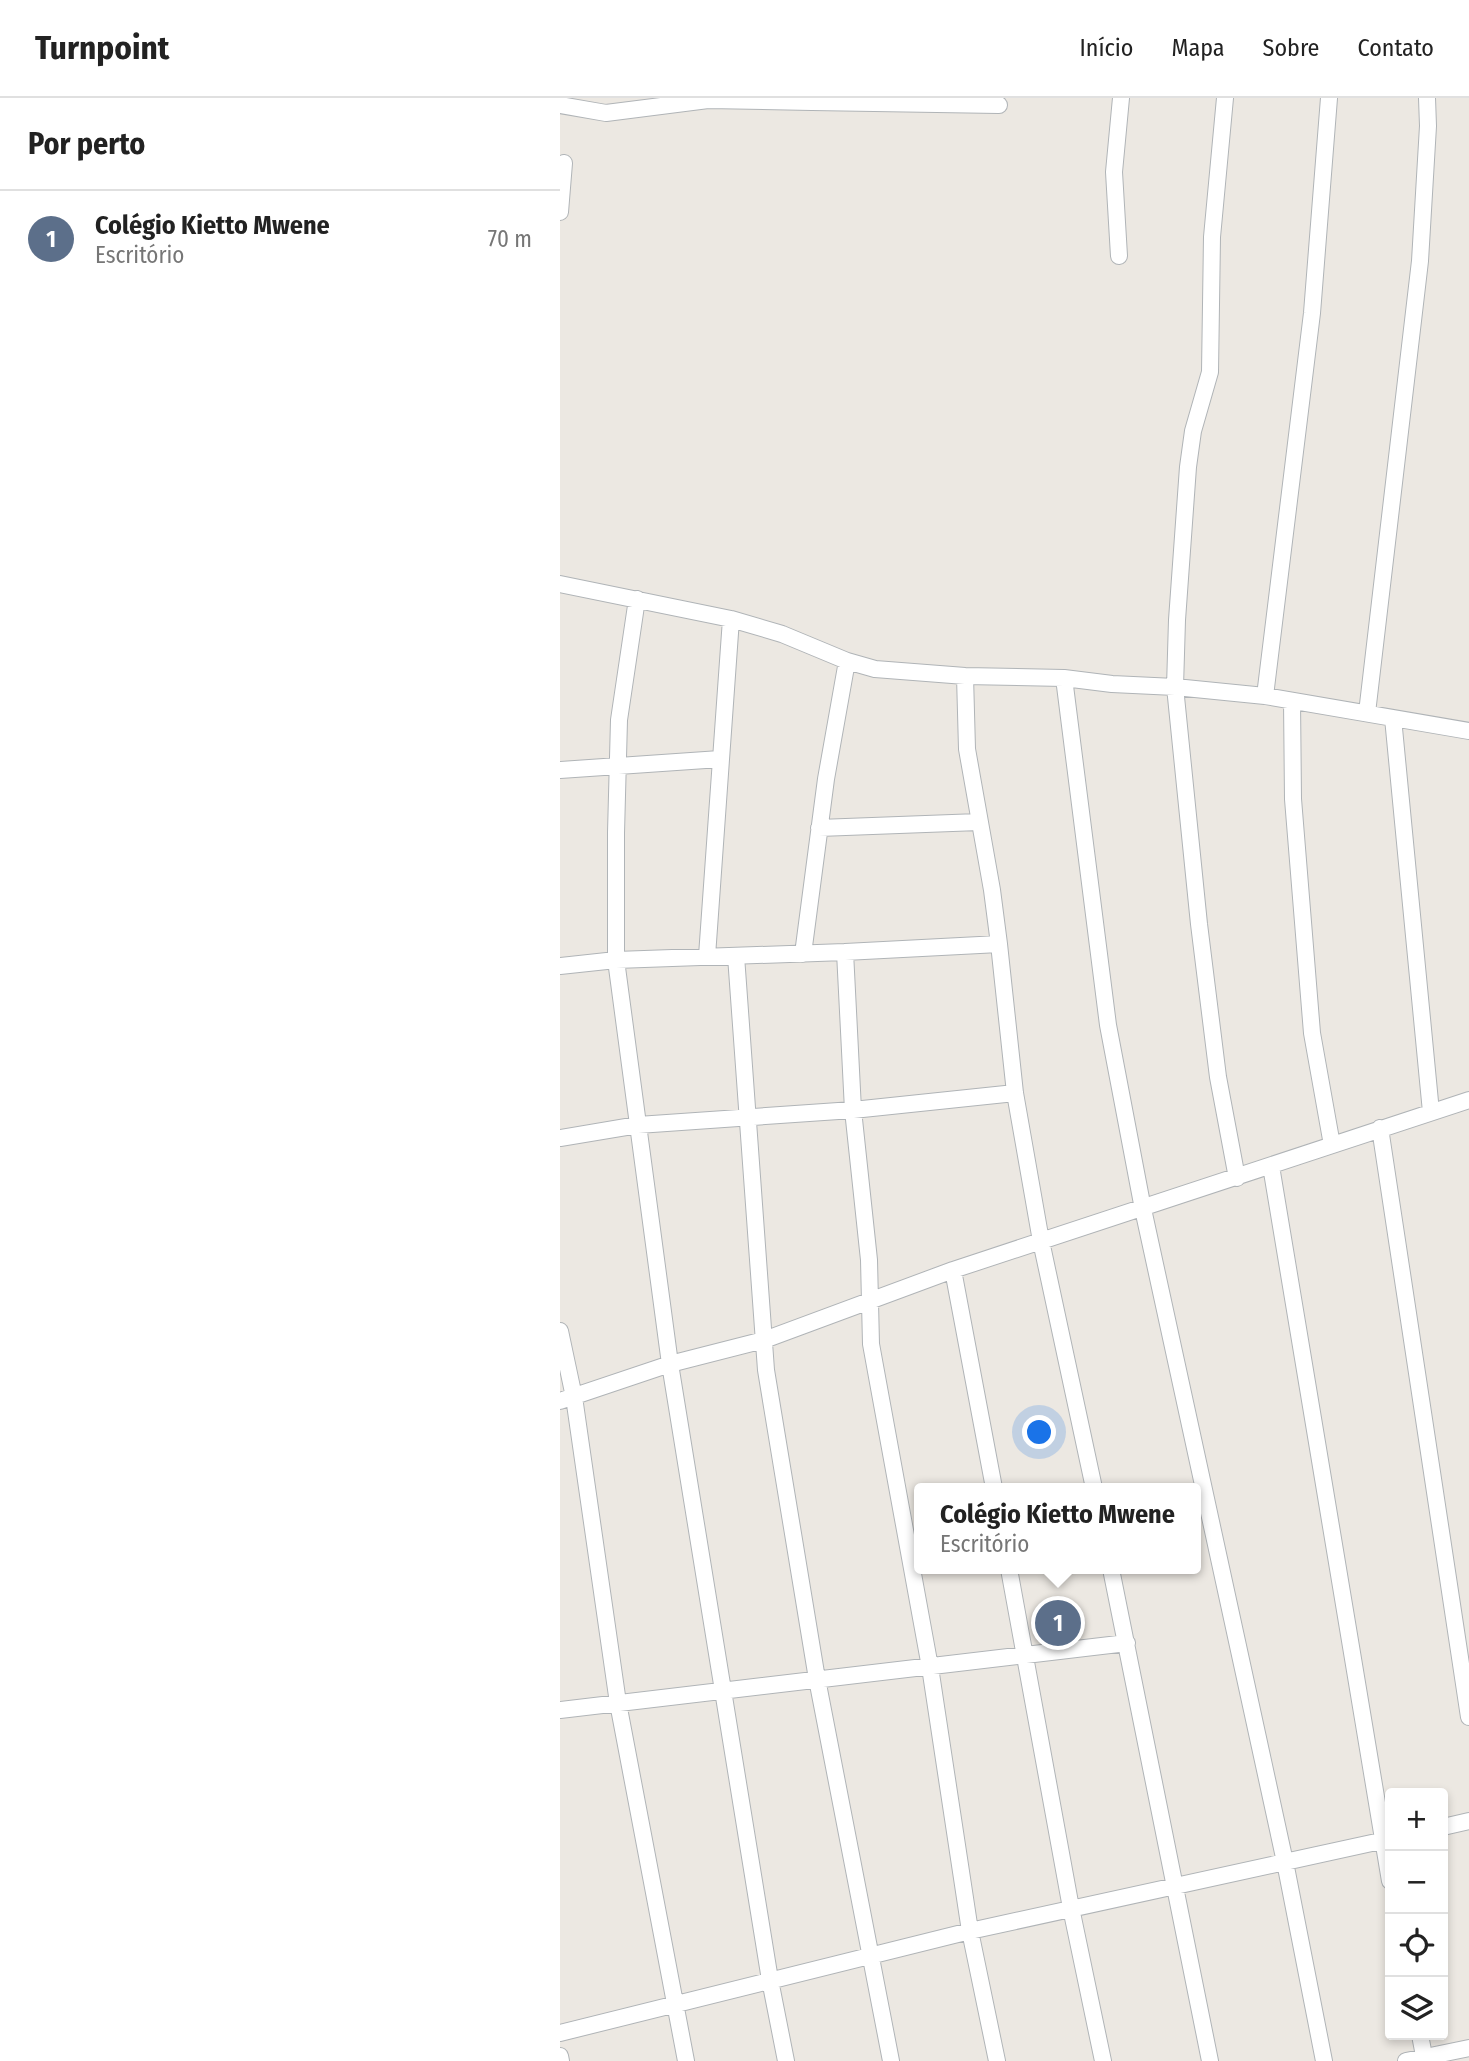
<!DOCTYPE html>
<html lang="pt">
<meta charset="utf-8">
<style>
:root{--surface:#fff;--page:#f6f6f6;--text:#222;--muted:#767676;--line:#e0e0e0;--accent:#dd3848}
body{margin:0;font-family:"Fira Sans Condensed",sans-serif;background:var(--page);color:var(--text)}
.controls{position:absolute;right:21px;bottom:21px;display:grid;overflow:hidden;border-radius:7px;box-shadow:0 4px 10px #0003}
.controls button{width:63px;height:63px;display:grid;place-items:center;padding:0;border:0;border-bottom:2px solid var(--line);background:var(--surface);color:var(--text);font:35px sans-serif}
.you{position:absolute;left:480px;top:1335px;width:24px;height:24px;margin:-18px;border:5px solid #fff;border-radius:50%;background:#1a73e8;box-shadow:0 0 0 10px #1a73e833}
.badge{display:grid;place-items:center;width:46px;height:46px;border-radius:50%;background:var(--accent);color:#fff;font-size:23px;font-weight:700}
.pin{position:absolute;translate:-50% -50%;border:4px solid #fff;box-shadow:0 2px 7px #0006}
.popup{position:absolute;left:354px;top:1385px;width:287px;height:91px;box-sizing:border-box;display:grid;place-content:center;border-radius:7px;background:var(--surface);filter:drop-shadow(0 2px 5px #0005);font-size:23px;white-space:nowrap;color:var(--muted)}
.popup b{font-size:26px;color:var(--text)}
.popup::after{content:'';position:absolute;left:50%;top:100%;margin-left:-14px;border:14px solid transparent;border-top-color:var(--surface)}
.list{margin:0;padding:0;list-style:none}
h2{display:flex;justify-content:space-between;align-items:center;height:91px;margin:0;padding:0 28px;font-size:30px}
h2 small{font-size:23px;font-weight:400;color:var(--muted)}
.list li{display:grid;grid-template-columns:46px 1fr auto;gap:21px;align-items:center;box-sizing:border-box;height:98px;padding:0 28px;border-top:2px solid var(--line)}
.list b{display:block;font-size:26px;white-space:nowrap}
.list p{margin:0;font-size:23px;white-space:nowrap;color:var(--muted)}
.list em{font-size:23px;font-style:normal;color:var(--muted)}
.icon{flex:none;width:38px;height:38px;fill:none;stroke:currentColor;stroke-width:2;stroke-linecap:round;stroke-linejoin:round}
.map{position:relative;flex:none;width:909px;height:1963px;overflow:hidden}
header{display:flex;align-items:center;gap:42px;box-sizing:border-box;height:98px;padding:0 35px;background:var(--surface);border-bottom:2px solid var(--line)}
header strong{font-size:33px}
nav{display:flex;gap:38px;margin-inline-start:auto;font-size:24px}
main{display:flex}
aside{flex:1;background:var(--surface)}
.map>svg:first-child{display:block}
</style>
<header>
<strong>Turnpoint</strong>
<nav><a>Início</a><a>Mapa</a><a>Sobre</a><a>Contato</a></nav>
</header>
<main>
<aside>
<h2>Por perto<small></small></h2>
<ul class="list">
<li><span class="badge" style="background:#5c6f8a">1</span><div><b>Colégio Kietto Mwene</b><p>Escritório</p></div><em>70 m</em></li>
</ul>
</aside>
<div class="map">
<svg width="909" height="1963" viewBox="0 0 909 1963">
<rect width="100%" height="100%" fill="#ece8e2"/>
<g fill="none" stroke-linecap="round" stroke-linejoin="round">
<!-- minor casing -->
<g stroke="#b0b4b7" stroke-width="18">
<path id="minor" d="M 665,0 L 652,139 L 650,274 L 633,333 L 628,369 L 617,522 L 615,589 L 639,826 L 658,979 L 677,1080
M 252,4 L 439,7
M 0,7 L 46,15 L 148,2 L 252,4 L 252,0
M 0,114 L 4,65
M 559,158 L 554,74 L 561,0
M 0,486 L 171,521 L 222,536 L 287,563 L 315,571 L 405,578 L 504,580 L 552,586 L 615,589 L 705,598 L 909,633
M 77,501 L 59,622 L 56,735 L 56,862 L 110,1266 L 210,1882 L 226,1963
M 405,578 L 407,651 L 432,792 L 439,846
M 504,580 L 548,927 L 583,1111 L 725,1764 L 764,1963
M 705,598 L 752,215 L 769,0
M 732,603 L 733,701 L 752,935 L 772,1047
M 807,615 L 860,163 L 868,28 L 867,0
M 833,620 L 871,1014
M 0,672 L 160,661
M 259,730 L 419,724
M 285,854 L 293,1012 L 309,1162 L 311,1246 L 370,1569 L 410,1833 L 437,1963
M 243,856 L 266,681 L 287,563
M 147,858 L 171,521
M 176,858 L 206,1272 L 257,1581 L 331,1963
M 0,868 L 56,862 L 285,854 L 439,846 L 455,995 L 481,1143 L 534,1390
M 820,1030 L 909,1619
M 0,1040 L 78,1027 L 293,1012 L 455,995
M 711,1068 L 830,1783
M 393,1172 L 434,1390
M 0,1233 L 14,1299 L 58,1605 L 126,1963
M 0,1303 L 110,1266 L 204,1242 L 393,1172 L 909,1002
M 449,1471 L 511,1810 L 543,1963
M 551,1471 L 650,1963
M 0,1612 L 567,1545
M 883,1729 L 909,1723
M 0,1935 L 410,1833 L 830,1741
M 860,1937 L 865,1963
M 0,1958 L 1,1963
M 846,1963 L 909,1950"/>
</g>
<!-- minor -->
<use href="#minor" stroke="#fff" stroke-width="16"/>
</g>
</svg>
<div class="controls">
<button>+</button>
<button>−</button>
<button><svg class="icon" aria-label="locate" viewBox="0 0 24 24"><circle cx="12" cy="12" r="6"/><path d="M12 2v4M12 18v4M2 12h4M18 12h4"/></svg></button>
<button><svg class="icon" aria-label="layers" viewBox="0 0 24 24"><path d="M12 4l9 5-9 5-9-5zM3 14l9 5 9-5"/></svg></button>
</div>
<div class="you"></div>
<div class="pin badge" style="left:498px;top:1525px;background:#5c6f8a">1</div>
<div class="popup"><b>Colégio Kietto Mwene</b>Escritório</div>
</div>
</main>
